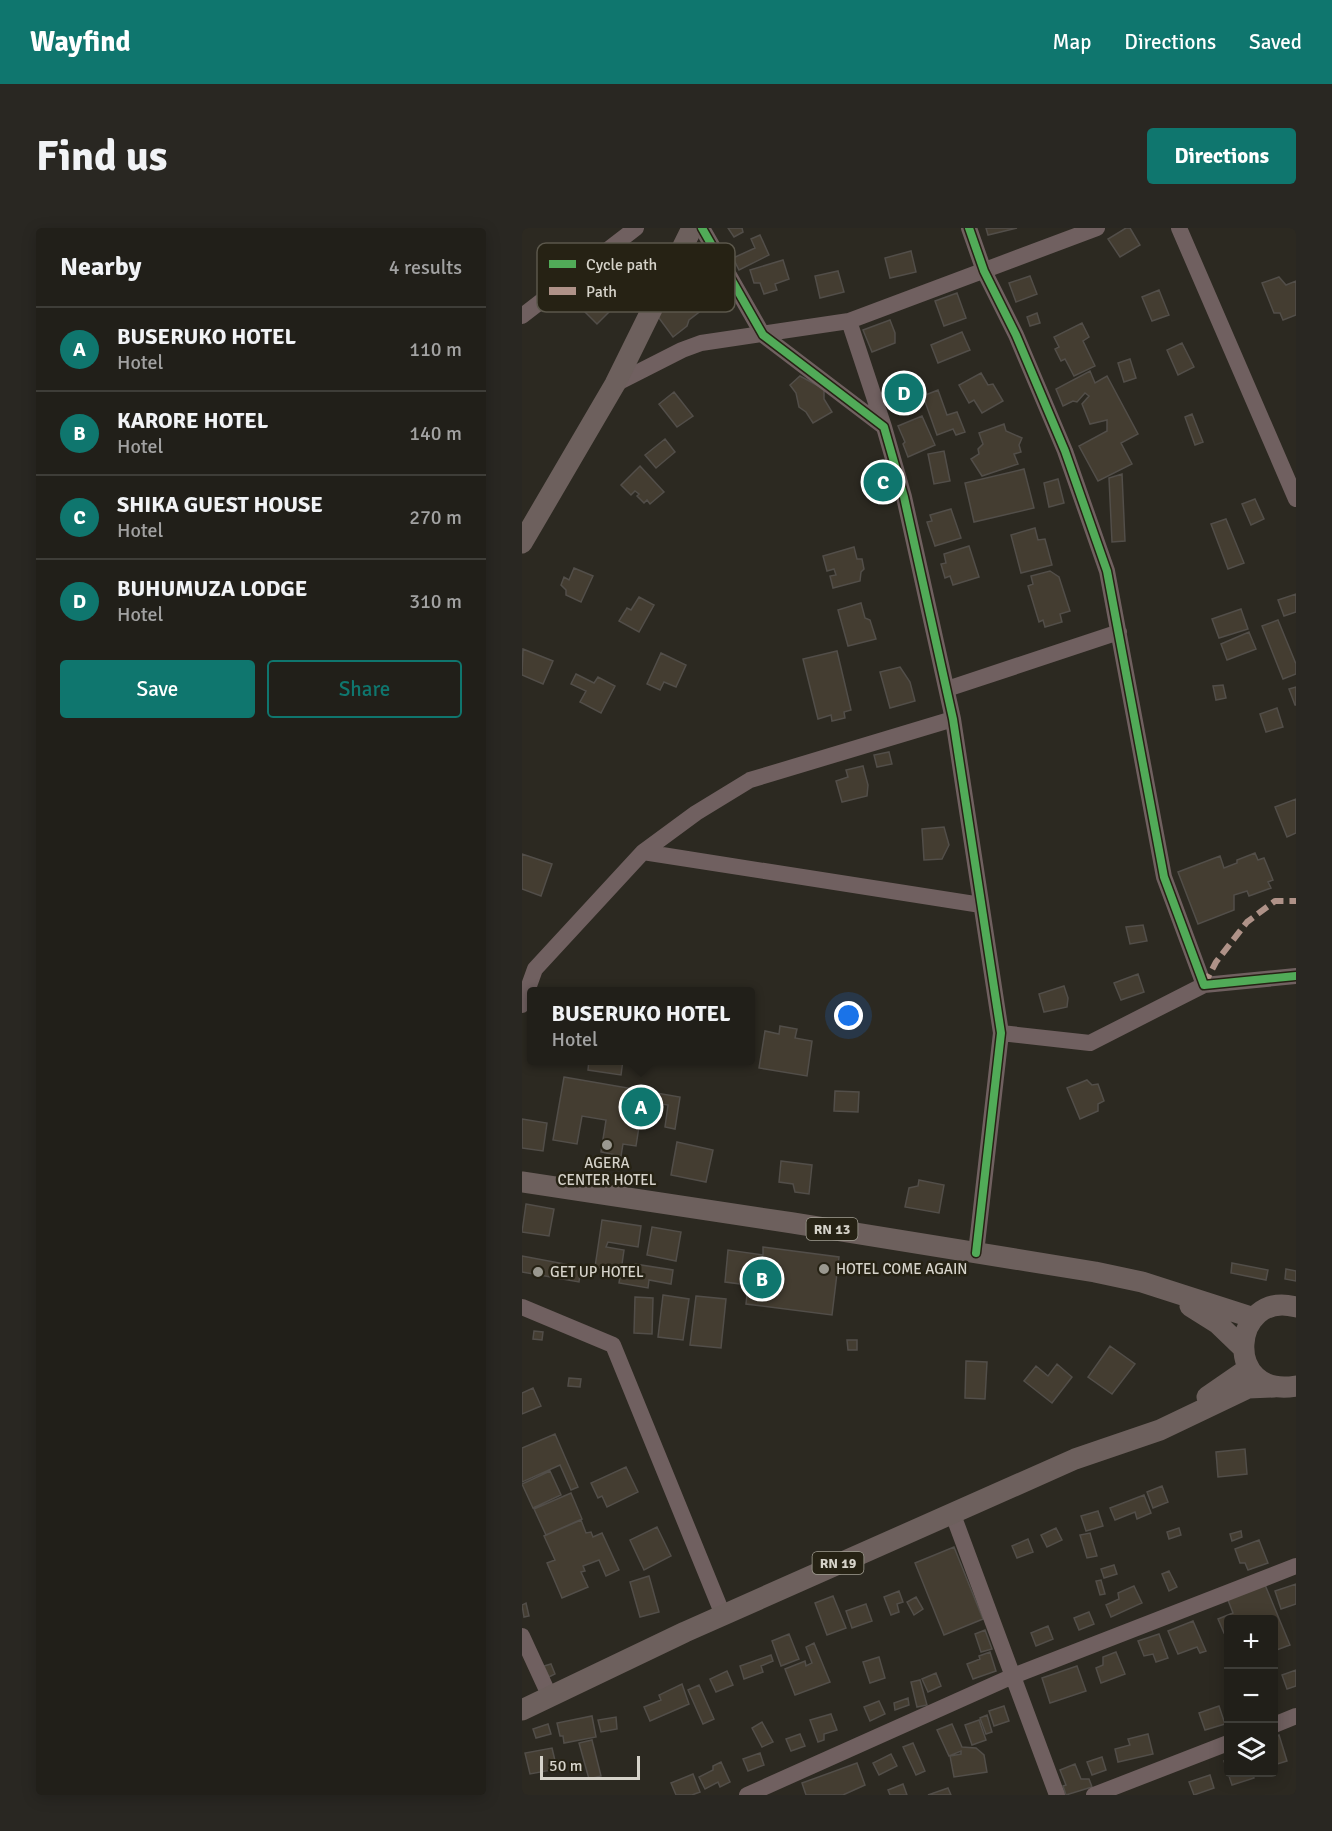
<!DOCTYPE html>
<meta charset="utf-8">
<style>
:root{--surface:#211f19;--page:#292722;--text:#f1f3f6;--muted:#a2a2a2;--line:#3e3d38;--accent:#0f766e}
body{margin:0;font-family:Signika,sans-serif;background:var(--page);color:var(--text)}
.controls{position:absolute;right:18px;bottom:18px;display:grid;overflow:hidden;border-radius:6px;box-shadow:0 3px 15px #0003}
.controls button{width:54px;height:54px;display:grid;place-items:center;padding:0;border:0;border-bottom:2px solid var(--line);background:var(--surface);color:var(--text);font:30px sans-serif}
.scale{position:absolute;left:18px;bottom:15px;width:100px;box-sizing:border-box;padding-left:6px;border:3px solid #d6d3ca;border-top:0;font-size:16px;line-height:21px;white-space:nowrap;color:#d6d3ca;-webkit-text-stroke:4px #262214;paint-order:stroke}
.you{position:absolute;left:327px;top:788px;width:21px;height:21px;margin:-15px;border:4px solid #fff;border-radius:50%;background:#1a73e8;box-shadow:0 0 0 9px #1a73e833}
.badge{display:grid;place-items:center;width:39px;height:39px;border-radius:50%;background:var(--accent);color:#fff;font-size:20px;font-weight:700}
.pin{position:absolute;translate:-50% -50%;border:3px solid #fff;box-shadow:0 2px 6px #0006}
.popup{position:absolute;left:5px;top:759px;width:228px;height:78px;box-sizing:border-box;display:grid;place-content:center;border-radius:6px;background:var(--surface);filter:drop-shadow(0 2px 4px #0005);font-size:20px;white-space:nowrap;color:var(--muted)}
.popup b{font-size:22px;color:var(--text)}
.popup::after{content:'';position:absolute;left:50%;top:100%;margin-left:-12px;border:12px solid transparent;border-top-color:var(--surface)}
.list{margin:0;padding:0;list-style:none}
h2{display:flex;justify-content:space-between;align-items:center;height:78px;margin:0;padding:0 24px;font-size:26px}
h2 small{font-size:20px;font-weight:400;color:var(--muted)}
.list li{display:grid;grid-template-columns:39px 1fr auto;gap:18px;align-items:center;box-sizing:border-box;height:84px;padding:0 24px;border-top:2px solid var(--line)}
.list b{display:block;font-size:22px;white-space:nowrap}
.list p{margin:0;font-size:20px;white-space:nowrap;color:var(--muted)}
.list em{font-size:20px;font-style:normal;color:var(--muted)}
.actions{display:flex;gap:12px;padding:18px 24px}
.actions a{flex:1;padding:14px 0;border:2px solid var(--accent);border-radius:6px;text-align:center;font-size:21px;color:var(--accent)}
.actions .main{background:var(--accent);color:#fff}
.icon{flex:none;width:33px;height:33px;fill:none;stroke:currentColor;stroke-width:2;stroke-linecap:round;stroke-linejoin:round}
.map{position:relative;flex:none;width:774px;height:1567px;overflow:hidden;border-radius:6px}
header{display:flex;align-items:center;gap:36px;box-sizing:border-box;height:84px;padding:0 30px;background:var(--accent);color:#fff}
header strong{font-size:28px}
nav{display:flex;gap:33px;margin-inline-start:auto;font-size:21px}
.intro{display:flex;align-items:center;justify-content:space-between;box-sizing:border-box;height:144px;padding:0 36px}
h1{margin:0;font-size:42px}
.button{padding:15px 27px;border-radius:6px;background:var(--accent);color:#fff;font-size:21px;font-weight:700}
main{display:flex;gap:36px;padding:0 36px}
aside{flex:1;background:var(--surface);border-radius:6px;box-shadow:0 3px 15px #0003}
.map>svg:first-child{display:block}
</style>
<header>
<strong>Wayfind</strong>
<nav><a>Map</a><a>Directions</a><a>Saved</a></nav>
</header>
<div class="intro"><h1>Find us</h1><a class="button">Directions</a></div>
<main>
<aside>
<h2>Nearby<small>4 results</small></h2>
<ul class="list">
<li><span class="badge">A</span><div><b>BUSERUKO HOTEL</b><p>Hotel</p></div><em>110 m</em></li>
<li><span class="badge">B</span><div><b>KARORE HOTEL</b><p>Hotel</p></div><em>140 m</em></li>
<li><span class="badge">C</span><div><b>SHIKA GUEST HOUSE</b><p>Hotel</p></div><em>270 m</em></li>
<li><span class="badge">D</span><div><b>BUHUMUZA LODGE</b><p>Hotel</p></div><em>310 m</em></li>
</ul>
<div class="actions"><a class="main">Save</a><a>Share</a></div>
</aside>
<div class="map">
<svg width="774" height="1567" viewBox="0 0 774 1567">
<rect width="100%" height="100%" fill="#2c2921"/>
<!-- building -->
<path fill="#443d31" stroke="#524e49" stroke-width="1.5" d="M 206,0 L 220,0 L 221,4 L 212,9 Z
M 464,0 L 495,0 L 466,7 Z
M 604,0 L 608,0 L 618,17 L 598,29 L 586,11 Z
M 238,7 L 247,27 L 217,42 L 211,30 L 233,20 L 229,11 Z
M 389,23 L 394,44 L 368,50 L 363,30 Z
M 261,32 L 267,51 L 253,56 L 255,62 L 242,66 L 238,55 L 232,55 L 228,42 Z
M 185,41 L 206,69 L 187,83 L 184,79 L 167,92 L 165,98 L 151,109 L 131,82 Z
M 316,43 L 322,64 L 298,70 L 293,48 Z
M 508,48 L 515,66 L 494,74 L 487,55 Z
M 757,49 L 764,57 L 774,53 L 774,87 L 761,92 L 758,85 L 752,85 L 740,55 Z
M 71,58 L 92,79 L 75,96 L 54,75 Z
M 637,62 L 647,87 L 630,93 L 620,69 Z
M 435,65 L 444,90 L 422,98 L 413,73 Z
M 515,85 L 518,95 L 508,98 L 505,89 Z
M 368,92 L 373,105 L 373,115 L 350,124 L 341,102 Z
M 560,95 L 567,109 L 561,113 L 573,138 L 552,148 L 543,131 L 539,133 L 533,121 L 537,119 L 532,109 Z
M 440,104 L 448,122 L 416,135 L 409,117 Z
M 660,115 L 672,139 L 656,147 L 645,122 Z
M 608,131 L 614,150 L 602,154 L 596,135 Z
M 568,143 L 573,155 L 585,148 L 616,206 L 599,215 L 610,236 L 576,253 L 557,218 L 585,203 L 585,192 L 568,196 L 560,176 L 567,168 L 563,165 L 555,174 L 551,173 L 541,178 L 534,161 Z
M 459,145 L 466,157 L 471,156 L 481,173 L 460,185 L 452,172 L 447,175 L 437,157 Z
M 278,148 L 302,161 L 302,171 L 310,184 L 291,195 L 284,184 L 277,179 L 274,165 L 268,157 Z
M 416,162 L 425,187 L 435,184 L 443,204 L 434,207 L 431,201 L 415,207 L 401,168 Z
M 152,164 L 171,188 L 155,199 L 137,176 Z
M 670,186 L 681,214 L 673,217 L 663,189 Z
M 400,188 L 413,217 L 386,229 L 381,216 L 383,214 L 376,198 Z
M 482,196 L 484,203 L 500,210 L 497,217 L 499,224 L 492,226 L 496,236 L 460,248 L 449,231 L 457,226 L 456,221 L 461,216 L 457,205 Z
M 143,211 L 153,224 L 134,240 L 123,227 Z
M 422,223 L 428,253 L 412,256 L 406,226 Z
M 118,238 L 142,264 L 128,276 L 125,272 L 122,275 L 115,268 L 117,266 L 113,263 L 109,267 L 99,257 Z
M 502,241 L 512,280 L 452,294 L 443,255 Z
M 600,246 L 603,313 L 590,314 L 587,250 Z
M 536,251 L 542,275 L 527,279 L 522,255 Z
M 733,271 L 742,291 L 729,297 L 720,276 Z
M 429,281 L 439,310 L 413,318 L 405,294 L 410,293 L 408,287 Z
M 704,291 L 722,335 L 706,341 L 689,296 Z
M 513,300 L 516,312 L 523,311 L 530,337 L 499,345 L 489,307 Z
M 447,318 L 457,349 L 431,357 L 428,348 L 423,350 L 419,336 L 424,335 L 422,326 Z
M 332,319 L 335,331 L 340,331 L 342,341 L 339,344 L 338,353 L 311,360 L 308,348 L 314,347 L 312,341 L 305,343 L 301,328 Z
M 52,340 L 71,348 L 59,374 L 44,367 L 44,362 L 39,357 L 42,349 L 47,352 Z
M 528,343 L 537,349 L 548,383 L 538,386 L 540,394 L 523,399 L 521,392 L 517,394 L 506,358 L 511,356 L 509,348 Z
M 774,366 L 774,384 L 762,388 L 756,372 Z
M 117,369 L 132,377 L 117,404 L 97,393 L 105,380 L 109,382 Z
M 339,375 L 343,390 L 348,392 L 354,411 L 326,418 L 316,382 Z
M 719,381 L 726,401 L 697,410 L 690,391 Z
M 756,392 L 774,436 L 774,446 L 761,451 L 740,398 Z
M 727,404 L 734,421 L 705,432 L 699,416 Z
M 1,421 L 31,433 L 21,456 L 0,447 Z
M 315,423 L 329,482 L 322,484 L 323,490 L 310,493 L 309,487 L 296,491 L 281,431 Z
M 139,425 L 164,437 L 154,459 L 142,454 L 138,462 L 125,456 Z
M 378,439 L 388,454 L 393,473 L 368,480 L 358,444 Z
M 54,446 L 72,455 L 76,449 L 93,458 L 79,485 L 58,474 L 64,463 L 49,456 Z
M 701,457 L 704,470 L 694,472 L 691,458 Z
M 774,459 L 774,477 L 773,477 L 767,461 Z
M 755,480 L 761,499 L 744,504 L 738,486 Z
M 367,524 L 370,536 L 355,539 L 352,527 Z
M 341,538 L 346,557 L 345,568 L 320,574 L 314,553 L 326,549 L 324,542 Z
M 774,571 L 774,605 L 765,609 L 753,579 Z
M 422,599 L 427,617 L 420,631 L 402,632 L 400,601 Z
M 733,625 L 736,632 L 742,630 L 751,652 L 746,654 L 749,660 L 727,668 L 725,663 L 712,667 L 712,682 L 676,696 L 656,644 L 698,628 L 702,640 L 715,635 L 715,632 Z
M 0,626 L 30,636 L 19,668 L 0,661 Z
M 621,697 L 625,713 L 608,716 L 604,699 Z
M 616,746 L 622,764 L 599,772 L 592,755 Z
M 542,758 L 546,770 L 545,779 L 522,784 L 517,766 Z
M 258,798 L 275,801 L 273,810 L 290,813 L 285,848 L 237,840 L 243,803 L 257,806 Z
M 67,832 L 101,832 L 99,847 L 66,842 Z
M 42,849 L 158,869 L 153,901 L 143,899 L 146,877 L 121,873 L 114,918 L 101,916 L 99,928 L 79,924 L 84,892 L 60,888 L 55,916 L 31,912 Z
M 565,852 L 570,857 L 576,856 L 582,873 L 576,876 L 576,883 L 558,891 L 545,860 Z
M 313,863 L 337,864 L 336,884 L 312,883 Z
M 0,891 L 25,895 L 21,923 L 0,920 Z
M 155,914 L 191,922 L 184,954 L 149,947 Z
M 259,933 L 290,937 L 287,966 L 273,964 L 271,956 L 257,954 Z
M 397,952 L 422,957 L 417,985 L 383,979 L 387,960 L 396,958 Z
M 4,976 L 32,981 L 27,1008 L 0,1004 Z
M 80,992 L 119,998 L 116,1019 L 86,1014 L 84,1019 L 102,1022 L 99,1043 L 73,1039 Z
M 130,999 L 159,1004 L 154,1033 L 125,1027 Z
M 241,1019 L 317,1029 L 310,1087 L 224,1076 L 226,1057 L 203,1054 L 206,1022 L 241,1027 Z
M 0,1028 L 59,1039 L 57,1054 L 0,1044 Z
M 710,1035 L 746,1042 L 744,1052 L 709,1045 Z
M 113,1036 L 151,1042 L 149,1056 L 127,1052 L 126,1060 L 97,1055 L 99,1043 L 111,1046 Z
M 764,1041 L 774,1043 L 774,1053 L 763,1051 Z
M 141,1067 L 167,1071 L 161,1112 L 136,1109 Z
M 174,1068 L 204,1071 L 199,1120 L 168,1117 Z
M 113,1069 L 131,1070 L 130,1106 L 112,1105 Z
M 12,1103 L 21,1104 L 20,1112 L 11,1111 Z
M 325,1112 L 335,1112 L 335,1122 L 326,1122 Z
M 588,1118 L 613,1136 L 590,1166 L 566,1149 Z
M 444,1133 L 465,1134 L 463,1171 L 443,1170 Z
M 535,1136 L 550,1149 L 530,1175 L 502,1153 L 514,1138 L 526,1148 Z
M 47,1150 L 59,1151 L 58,1159 L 46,1158 Z
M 11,1160 L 19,1178 L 0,1186 L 0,1165 Z
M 33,1206 L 56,1259 L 49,1262 L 38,1237 L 0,1254 L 0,1220 Z
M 723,1221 L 725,1246 L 696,1249 L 694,1224 Z
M 104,1239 L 116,1264 L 85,1279 L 80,1268 L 76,1270 L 69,1255 Z
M 28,1243 L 39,1267 L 11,1280 L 0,1256 Z
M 640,1258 L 646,1274 L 631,1280 L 625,1264 Z
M 49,1265 L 60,1291 L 24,1307 L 12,1281 Z
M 622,1267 L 629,1285 L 615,1291 L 613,1284 L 593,1292 L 588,1280 Z
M 576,1283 L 581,1298 L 564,1303 L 559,1288 Z
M 59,1292 L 64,1305 L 69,1304 L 71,1309 L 80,1305 L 97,1342 L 84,1348 L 77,1332 L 61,1338 L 63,1343 L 59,1344 L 66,1359 L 40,1370 L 25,1335 L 33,1332 L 22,1308 Z
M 135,1299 L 149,1328 L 122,1342 L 108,1312 Z
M 534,1300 L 540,1312 L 525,1319 L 519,1307 Z
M 657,1300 L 659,1307 L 647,1311 L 645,1304 Z
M 719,1303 L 720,1309 L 710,1313 L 708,1306 Z
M 568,1305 L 575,1328 L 565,1330 L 558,1307 Z
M 506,1311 L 511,1324 L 495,1330 L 490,1318 Z
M 737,1312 L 746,1335 L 726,1342 L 723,1335 L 718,1335 L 713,1321 Z
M 432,1319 L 461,1391 L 422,1407 L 393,1335 Z
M 592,1337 L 595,1346 L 582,1350 L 579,1341 Z
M 647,1343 L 655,1359 L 647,1363 L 640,1346 Z
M 127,1348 L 137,1384 L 118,1389 L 108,1354 Z
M 579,1352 L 583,1366 L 578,1367 L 574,1353 Z
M 741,1352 L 768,1417 L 752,1423 L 752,1392 L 706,1392 L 706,1403 L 702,1405 L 696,1391 L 711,1385 L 704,1367 Z
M 774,1356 L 774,1376 L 759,1381 L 753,1363 Z
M 612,1358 L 620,1375 L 589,1389 L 584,1377 L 597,1371 L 596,1365 Z
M 377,1363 L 381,1374 L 375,1376 L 377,1384 L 369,1387 L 362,1369 Z
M 311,1368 L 324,1400 L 305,1407 L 293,1375 Z
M 394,1369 L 401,1381 L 392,1387 L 385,1374 Z
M 4,1375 L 7,1388 L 2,1389 L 0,1377 Z
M 344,1376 L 350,1393 L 330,1400 L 324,1383 Z
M 567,1384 L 572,1396 L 557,1402 L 552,1390 Z
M 671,1393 L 684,1423 L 678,1425 L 675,1419 L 656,1426 L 646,1403 Z
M 526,1398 L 531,1411 L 514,1418 L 509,1405 Z
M 463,1402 L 470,1421 L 459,1424 L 453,1406 Z
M 267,1406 L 277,1431 L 259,1438 L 250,1413 Z
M 637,1406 L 646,1430 L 634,1434 L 631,1426 L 622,1428 L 616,1413 Z
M 292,1415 L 308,1454 L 273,1467 L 263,1441 L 283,1433 L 284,1438 L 290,1435 L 284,1419 Z
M 468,1424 L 474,1443 L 451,1451 L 445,1436 L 458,1431 L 457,1428 Z
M 594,1424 L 603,1446 L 579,1455 L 574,1440 L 581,1437 L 581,1429 Z
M 249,1427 L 251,1433 L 239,1438 L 241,1444 L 222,1451 L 218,1438 Z
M 357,1429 L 363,1450 L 348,1455 L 341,1434 Z
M 29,1436 L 33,1446 L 27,1449 L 22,1438 Z
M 555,1438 L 564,1463 L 528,1475 L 520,1450 Z
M 774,1442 L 774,1458 L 765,1461 L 760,1447 Z
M 205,1443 L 211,1457 L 194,1464 L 188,1451 Z
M 414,1445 L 419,1458 L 406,1464 L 400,1451 Z
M 398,1452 L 405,1477 L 395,1479 L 389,1454 Z
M 160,1456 L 167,1476 L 128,1493 L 122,1479 L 139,1472 L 137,1467 Z
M 177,1457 L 192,1491 L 181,1496 L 166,1462 Z
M 386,1470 L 387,1477 L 373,1482 L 372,1475 Z
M 357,1473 L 363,1486 L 348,1493 L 342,1479 Z
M 482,1478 L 487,1493 L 472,1498 L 467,1483 Z
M 697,1478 L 703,1496 L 683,1502 L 677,1485 Z
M 309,1486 L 315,1502 L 302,1506 L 302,1512 L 296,1514 L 288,1492 Z
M 465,1487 L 470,1504 L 464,1506 L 458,1490 Z
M 70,1488 L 74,1509 L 42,1515 L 41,1508 L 38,1508 L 35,1495 Z
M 94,1489 L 95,1501 L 79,1504 L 76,1492 Z
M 457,1492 L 464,1512 L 450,1517 L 443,1497 Z
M 240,1494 L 251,1514 L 240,1519 L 230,1500 Z
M 26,1496 L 29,1506 L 14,1510 L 11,1501 Z
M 430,1496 L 440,1519 L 454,1520 L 462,1527 L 465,1544 L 432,1549 L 428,1528 L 439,1526 L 439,1523 L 427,1528 L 415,1502 Z
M 278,1506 L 283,1518 L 269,1523 L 264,1511 Z
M 626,1506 L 631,1526 L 596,1534 L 593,1521 L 608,1517 L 606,1511 Z
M 757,1507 L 765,1533 L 752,1537 L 752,1509 Z
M 70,1512 L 79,1548 L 67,1551 L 57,1515 Z
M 391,1515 L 403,1543 L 394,1547 L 381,1519 Z
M 30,1520 L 35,1541 L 8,1546 L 3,1525 Z
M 238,1525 L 242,1537 L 226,1543 L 221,1531 Z
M 369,1526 L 375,1538 L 357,1547 L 351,1535 Z
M 580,1529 L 584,1542 L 570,1547 L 565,1534 Z
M 706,1531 L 706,1544 L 731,1544 L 732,1550 L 710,1557 L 702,1533 Z
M 199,1534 L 208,1554 L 198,1559 L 196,1554 L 183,1561 L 177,1549 L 191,1542 L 191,1538 Z
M 335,1535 L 343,1557 L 321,1567 L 284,1567 L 280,1555 Z
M 553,1536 L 559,1551 L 567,1551 L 570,1559 L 544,1567 L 541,1558 L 544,1557 L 538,1542 Z
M 171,1546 L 178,1564 L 170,1567 L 154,1567 L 149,1555 Z
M 688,1547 L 692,1560 L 672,1567 L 667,1554 Z
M 381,1556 L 385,1567 L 368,1567 L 366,1562 Z
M 426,1560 L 429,1567 L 406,1567 Z"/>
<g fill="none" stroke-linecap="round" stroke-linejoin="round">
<!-- minor -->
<path stroke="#706060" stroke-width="16" d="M 180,0 L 241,107 L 362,199 L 382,269 L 431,491 L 479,805 L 454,1025
M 447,0 L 462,43 L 494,107 L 543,223 L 585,343 L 642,649 L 682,757 L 774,748
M 657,0 L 774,271
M 0,88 L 114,0
M 327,93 L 362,199
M 93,156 L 160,122 L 179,115 L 327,93 L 575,0
M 425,461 L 597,404
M 121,624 L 459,677
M 0,777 L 13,741 L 121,624 L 174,585 L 228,552 L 431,491
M 479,805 L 568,815 L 682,757
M 0,1079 L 91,1117 L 201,1387
M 430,1284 L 535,1567
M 0,1408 L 28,1469
M 752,1497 L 774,1488
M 225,1567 L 491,1448 L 774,1338
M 572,1567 L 706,1515"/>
<!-- major -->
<path stroke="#6d605d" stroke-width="21" d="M 0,315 L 93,156 L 170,0
M 0,954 L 271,995 L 573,1044 L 620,1054 L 732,1090
M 668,1078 L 695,1095 L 721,1120
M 774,1079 C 709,1061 700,1171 774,1158
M 685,1169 L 727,1140
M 0,1482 L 163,1404 L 553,1231 L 638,1202 L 726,1160 L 752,1159"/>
<!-- quiet -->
<path stroke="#af9288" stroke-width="6" stroke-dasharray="12 6" stroke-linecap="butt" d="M 682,757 L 694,734 L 725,694 L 753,673 L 774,673"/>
<!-- cycleway casing -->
<g stroke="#262214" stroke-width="11">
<path id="cycleway" d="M 180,0 L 241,107 L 362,199 L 382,269 L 431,491 L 479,805 L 454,1025
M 447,0 L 462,43 L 494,107 L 543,223 L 585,343 L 642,649 L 682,757 L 774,748"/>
</g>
<!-- cycleway -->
<use href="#cycleway" stroke="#51ab58" stroke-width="8"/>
</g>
<!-- markers -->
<g fill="#9a988f" stroke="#262214" stroke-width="2">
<circle cx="85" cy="917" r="6"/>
<circle cx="302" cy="1041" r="6"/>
<circle cx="16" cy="1044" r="6"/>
</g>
<g text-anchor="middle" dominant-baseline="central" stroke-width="5" stroke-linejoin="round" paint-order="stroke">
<!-- shield labels -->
<g fill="#262214" stroke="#a19e93" stroke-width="1.5">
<rect x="284.5" y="990" width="51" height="22" rx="4.5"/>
<rect x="290.5" y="1324" width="51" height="22" rx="4.5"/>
</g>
<g font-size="14" font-weight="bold" fill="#d6d3ca">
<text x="310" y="1001">RN 13</text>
<text x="316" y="1335">RN 19</text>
</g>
<!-- poi labels -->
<g font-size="15" fill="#d6d3ca" stroke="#262214" text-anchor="start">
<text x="85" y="935" text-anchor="middle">AGERA<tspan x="85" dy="17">CENTER HOTEL</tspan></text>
<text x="314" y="1041">HOTEL COME AGAIN</text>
<text x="28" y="1044">GET UP HOTEL</text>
</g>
</g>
<!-- legend -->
<rect x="15" y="15" width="198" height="69" rx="9" fill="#262214" stroke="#5b574b" stroke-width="1.5"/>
<rect x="27" y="32" width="27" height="8" fill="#51ab58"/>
<rect x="27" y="59" width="27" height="8" fill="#af9288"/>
<g font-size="16" fill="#d6d3ca">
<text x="64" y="42">Cycle path</text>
<text x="64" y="69">Path</text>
</g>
</svg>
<div class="controls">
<button>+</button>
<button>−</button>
<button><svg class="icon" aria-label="layers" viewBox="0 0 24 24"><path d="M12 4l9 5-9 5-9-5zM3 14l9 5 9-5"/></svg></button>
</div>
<div class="scale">50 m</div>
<div class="you"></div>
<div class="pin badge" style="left:119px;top:879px">A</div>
<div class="popup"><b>BUSERUKO HOTEL</b>Hotel</div>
<div class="pin badge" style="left:240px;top:1051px">B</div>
<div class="pin badge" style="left:361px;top:254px">C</div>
<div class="pin badge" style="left:382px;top:165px">D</div>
</div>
</main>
